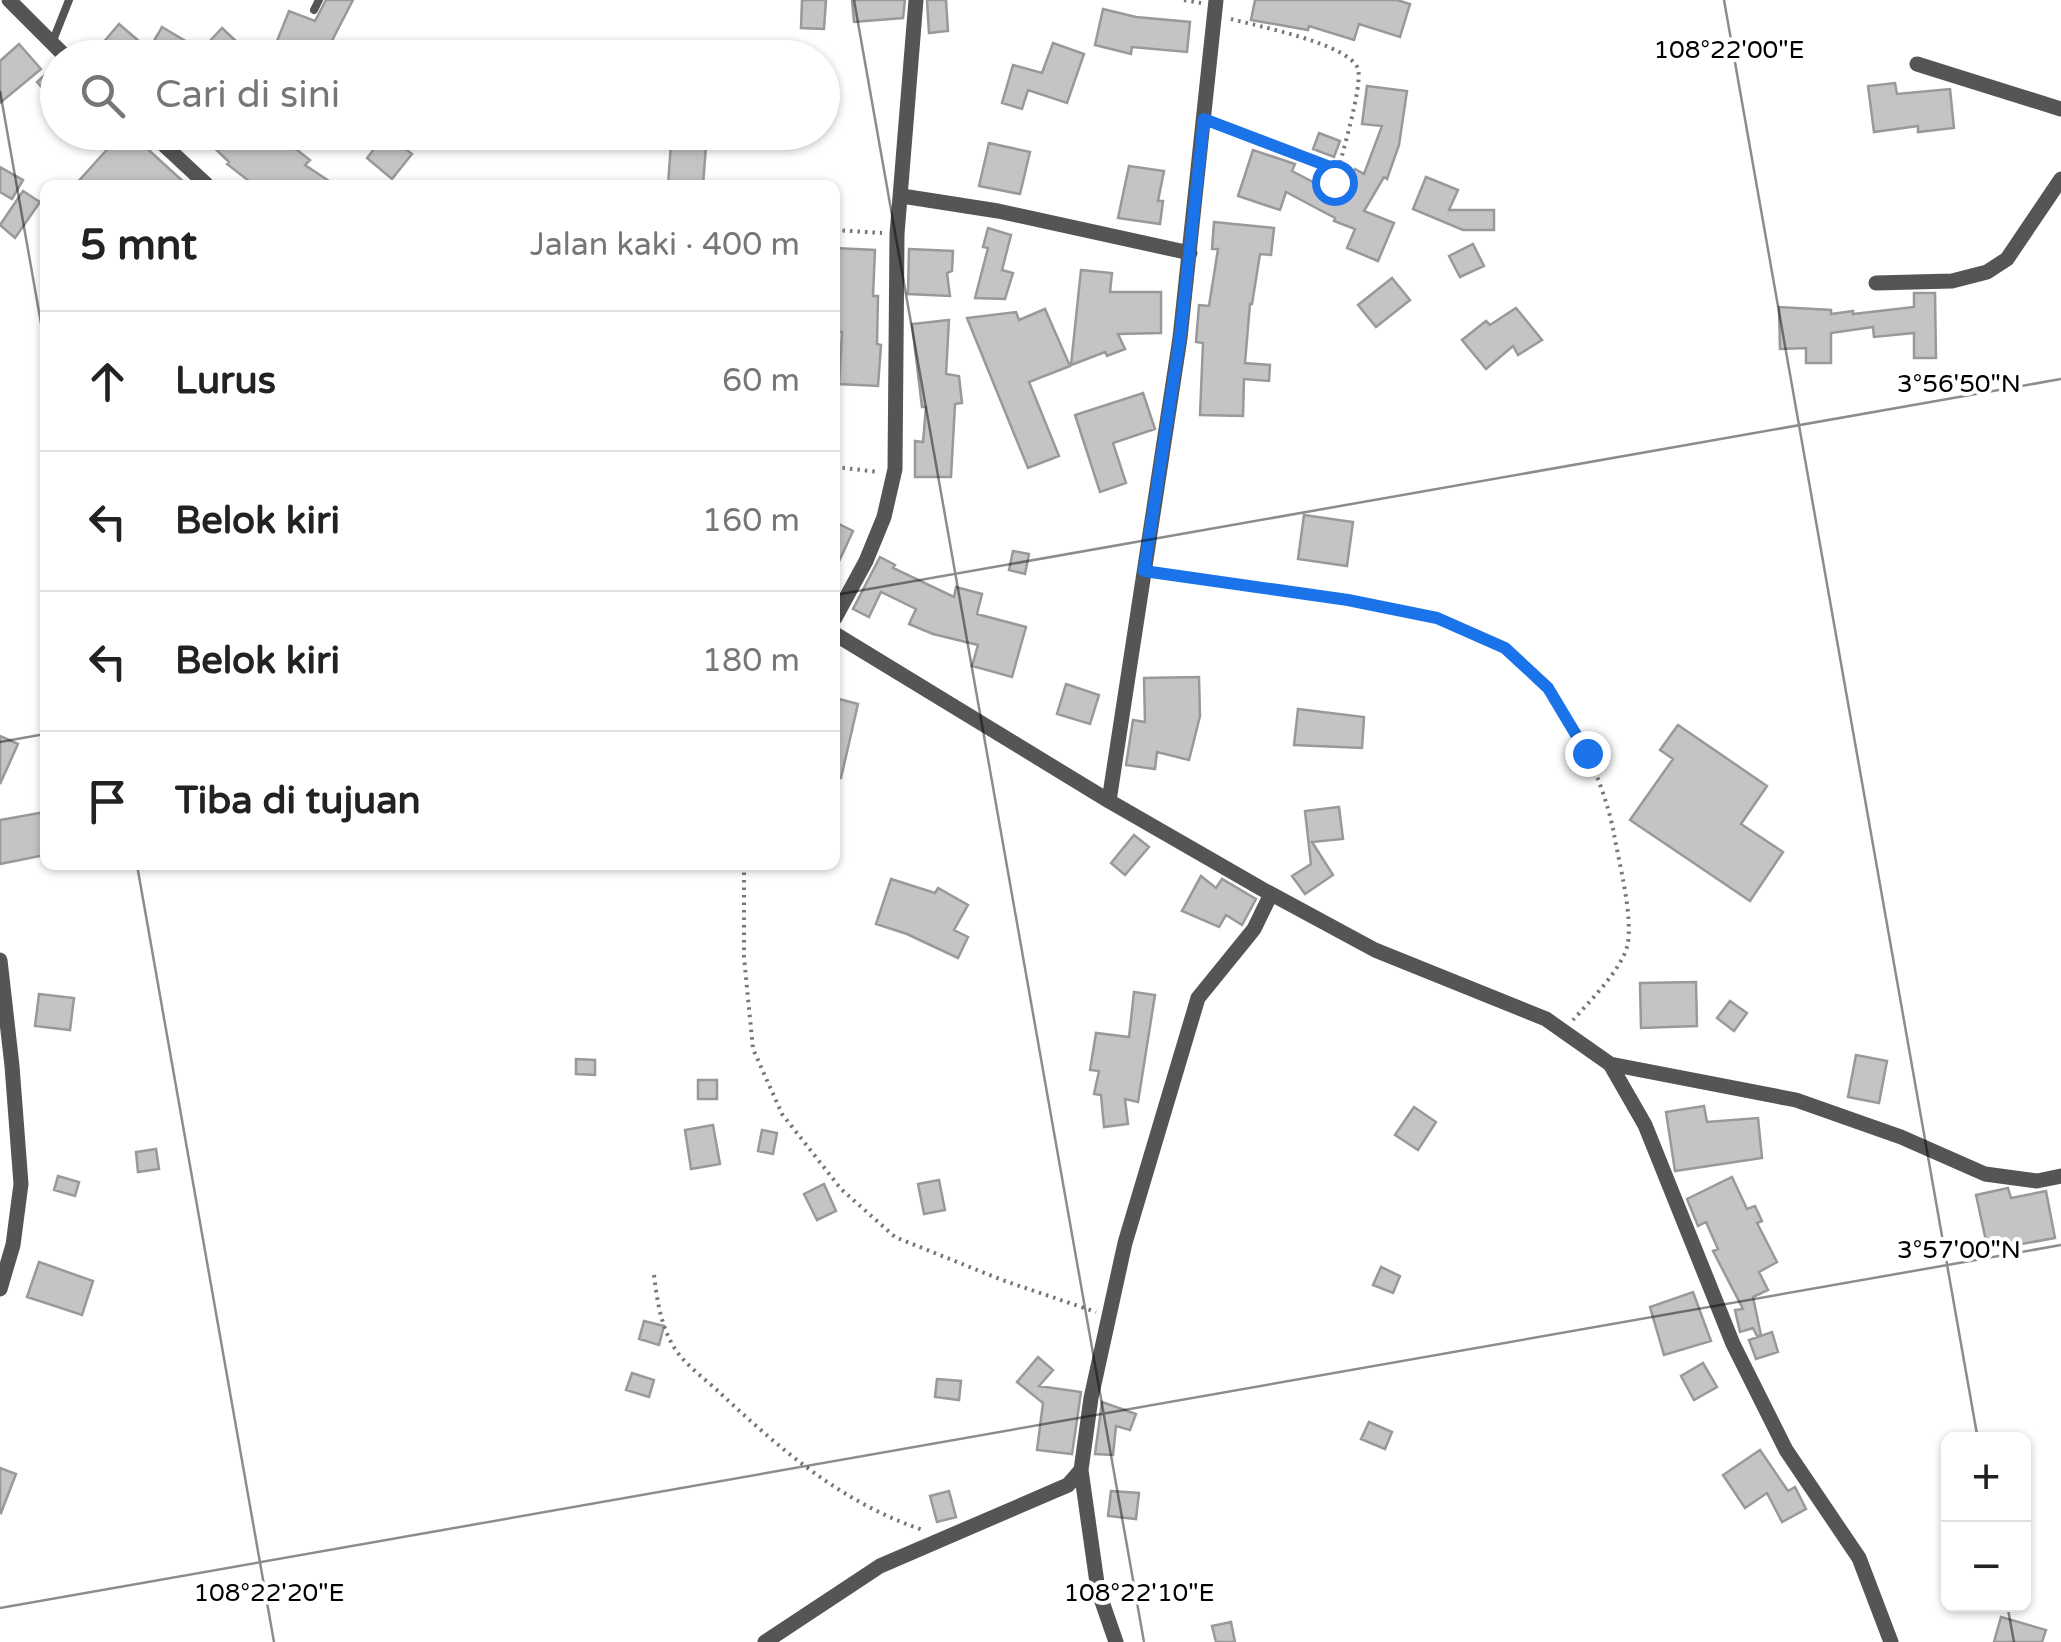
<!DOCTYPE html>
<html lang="id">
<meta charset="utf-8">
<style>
:root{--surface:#fff;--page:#f2f2f2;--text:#222;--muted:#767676;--line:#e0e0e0}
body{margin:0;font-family:"Varela Round",sans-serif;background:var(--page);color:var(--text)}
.controls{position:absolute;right:30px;bottom:30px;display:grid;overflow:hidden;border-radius:15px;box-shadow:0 2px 8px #0004}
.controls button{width:90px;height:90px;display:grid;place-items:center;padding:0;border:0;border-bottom:2px solid var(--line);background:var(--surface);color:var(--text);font:50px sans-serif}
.stop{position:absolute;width:30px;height:30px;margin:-22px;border:8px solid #1a73e8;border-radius:50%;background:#fff}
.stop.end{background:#1a73e8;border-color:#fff;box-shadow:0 2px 10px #0008}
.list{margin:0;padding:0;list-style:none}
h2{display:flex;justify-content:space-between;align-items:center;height:130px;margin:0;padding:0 40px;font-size:42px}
h2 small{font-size:32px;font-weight:400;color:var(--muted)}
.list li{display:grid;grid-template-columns:65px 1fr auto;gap:30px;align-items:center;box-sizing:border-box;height:140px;padding:0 40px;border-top:2px solid var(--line)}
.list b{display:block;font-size:38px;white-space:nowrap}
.list em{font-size:32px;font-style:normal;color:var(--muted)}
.icon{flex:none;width:55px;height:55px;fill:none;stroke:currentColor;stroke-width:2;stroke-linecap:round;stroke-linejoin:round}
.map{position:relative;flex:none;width:2061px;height:1642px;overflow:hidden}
.search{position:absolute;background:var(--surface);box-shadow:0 2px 8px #0004;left:40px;top:40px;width:800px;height:110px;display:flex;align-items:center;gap:25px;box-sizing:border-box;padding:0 35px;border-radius:55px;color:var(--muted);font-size:38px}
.panel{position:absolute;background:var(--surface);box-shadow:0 2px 8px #0004;left:40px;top:180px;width:800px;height:690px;border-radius:15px}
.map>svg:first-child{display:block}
</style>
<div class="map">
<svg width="2061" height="1642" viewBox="0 0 2061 1642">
<rect width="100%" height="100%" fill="#fff"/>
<!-- building -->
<path fill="#c4c4c4" stroke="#999" stroke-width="2.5" d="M 326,0 L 353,0 L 323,58 L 311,58 L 292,48 L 290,53 L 275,46 L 289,11 L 315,21 Z
M 802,0 L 826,0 L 824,29 L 801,28 Z
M 852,0 L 905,0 L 903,18 L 854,22 Z
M 927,0 L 946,0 L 948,31 L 929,33 Z
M 1255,0 L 1397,0 L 1410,4 L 1400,37 L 1359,24 L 1354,40 L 1309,26 L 1308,30 L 1251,20 Z
M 1103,9 L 1136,17 L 1190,22 L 1187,52 L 1132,47 L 1131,54 L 1095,45 Z
M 119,24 L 140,42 L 127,58 L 118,58 L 102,44 Z
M 162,27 L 187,42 L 177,58 L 144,58 Z
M 222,28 L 254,58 L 194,58 Z
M 1053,43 L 1084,54 L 1067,103 L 1028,90 L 1022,109 L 1002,103 L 1013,65 L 1042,73 Z
M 19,44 L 41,69 L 0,103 L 0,61 Z
M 57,64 L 58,64 L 58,105 L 37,82 Z
M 1895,83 L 1897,94 L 1950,89 L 1954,128 L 1918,132 L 1918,126 L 1874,132 L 1868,86 Z
M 1367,86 L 1407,91 L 1399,145 L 1387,179 L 1384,177 L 1364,211 L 1394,223 L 1378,261 L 1347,248 L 1355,229 L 1334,221 L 1335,218 L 1286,192 L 1280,210 L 1238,196 L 1253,150 L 1295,164 L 1292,171 L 1340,196 L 1355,169 L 1364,174 L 1382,126 L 1362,124 Z
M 123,132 L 129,132 L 187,185 L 75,185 Z
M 198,132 L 274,132 L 310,160 L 305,165 L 335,185 L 254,185 L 227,164 L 229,162 Z
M 1319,133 L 1340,141 L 1334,157 L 1313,149 Z
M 386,134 L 412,154 L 392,179 L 367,158 Z
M 671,143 L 706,146 L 703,185 L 668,185 Z
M 989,143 L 1030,152 L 1020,194 L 979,186 Z
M 1129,166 L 1164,171 L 1158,201 L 1163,201 L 1160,224 L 1118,218 Z
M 0,167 L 23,180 L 12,199 L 0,192 Z
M 1426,177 L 1458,190 L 1449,210 L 1494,210 L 1494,230 L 1463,230 L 1413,209 Z
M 23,191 L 40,202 L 15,238 L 0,225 Z
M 1214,222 L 1274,228 L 1271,255 L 1260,254 L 1252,304 L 1250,304 L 1245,363 L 1270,365 L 1269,381 L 1244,379 L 1243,416 L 1200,415 L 1203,343 L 1196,342 L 1199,305 L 1209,306 L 1218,249 L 1212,249 Z
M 988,228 L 1011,235 L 1002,270 L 1013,273 L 1005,299 L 975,298 L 988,248 L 983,247 Z
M 1473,244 L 1484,266 L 1460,277 L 1449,256 Z
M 835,248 L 875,250 L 873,296 L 878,296 L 877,344 L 881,345 L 878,386 L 839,384 L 842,332 L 835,332 Z
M 909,249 L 953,251 L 952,271 L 947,273 L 950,296 L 908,294 Z
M 1081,270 L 1112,273 L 1110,292 L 1161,292 L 1161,333 L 1118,334 L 1125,349 L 1107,356 L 1105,352 L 1071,365 Z
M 1392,278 L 1410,300 L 1376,327 L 1358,305 Z
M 1914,293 L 1935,293 L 1936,358 L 1914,358 L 1914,333 L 1874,337 L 1873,327 L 1831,333 L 1831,363 L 1806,363 L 1806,348 L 1780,349 L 1779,307 L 1831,310 L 1831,314 L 1853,311 L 1853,314 L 1914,307 Z
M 1516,308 L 1542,340 L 1518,355 L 1513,346 L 1486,369 L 1462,340 L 1486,321 L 1490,325 Z
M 1045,309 L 1070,366 L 1029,382 L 1059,456 L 1028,468 L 967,318 L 1016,312 L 1019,320 Z
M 949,320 L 946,374 L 959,376 L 962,403 L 955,404 L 951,477 L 915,477 L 915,441 L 923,442 L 926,407 L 922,407 L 912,324 Z
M 1143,393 L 1155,429 L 1113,443 L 1126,483 L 1100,492 L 1075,415 Z
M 1304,515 L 1353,522 L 1347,566 L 1298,559 Z
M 835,522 L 853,531 L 835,570 Z
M 1013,551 L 1029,554 L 1025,574 L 1009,570 Z
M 880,557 L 895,565 L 893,568 L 954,597 L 956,587 L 982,594 L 977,614 L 1026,627 L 1012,677 L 972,666 L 978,645 L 933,634 L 909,624 L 916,609 L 881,592 L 869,617 L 853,609 Z
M 1199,677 L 1200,716 L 1189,760 L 1157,752 L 1155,769 L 1126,765 L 1133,720 L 1145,722 L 1144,678 Z
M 1066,684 L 1099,695 L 1090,724 L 1057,714 Z
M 835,698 L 858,704 L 841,778 L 835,778 Z
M 1298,709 L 1364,717 L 1362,748 L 1294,745 Z
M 1678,725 L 1767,786 L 1741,824 L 1783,852 L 1750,901 L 1630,820 L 1673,759 L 1660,750 Z
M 0,736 L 18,744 L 0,784 Z
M 1339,807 L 1343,839 L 1312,842 L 1333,875 L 1305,894 L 1292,876 L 1311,864 L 1305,811 Z
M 45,812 L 45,855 L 0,864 L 0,820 Z
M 1134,835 L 1149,847 L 1125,875 L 1111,863 Z
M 1201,876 L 1216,888 L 1222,879 L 1256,899 L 1242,925 L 1226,915 L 1219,927 L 1182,911 Z
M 891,879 L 935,893 L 938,888 L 968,905 L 954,930 L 968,937 L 958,958 L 907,934 L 876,924 Z
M 1696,982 L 1697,1026 L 1641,1028 L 1640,983 Z
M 1134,992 L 1155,995 L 1138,1102 L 1125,1099 L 1128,1124 L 1104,1127 L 1101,1095 L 1094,1094 L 1099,1071 L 1090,1070 L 1096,1033 L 1129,1037 Z
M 39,994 L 74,998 L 70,1030 L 35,1026 Z
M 1730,1001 L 1747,1013 L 1734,1031 L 1717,1018 Z
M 1856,1055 L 1887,1061 L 1879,1103 L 1848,1097 Z
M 576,1059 L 595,1060 L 595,1075 L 576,1074 Z
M 698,1080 L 717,1080 L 717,1099 L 698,1099 Z
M 1704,1106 L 1707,1122 L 1758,1118 L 1762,1158 L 1675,1171 L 1666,1112 Z
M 1414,1107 L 1436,1122 L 1418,1150 L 1395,1135 Z
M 713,1125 L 720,1164 L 691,1169 L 685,1130 Z
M 762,1130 L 777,1133 L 773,1154 L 758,1151 Z
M 156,1149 L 159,1169 L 138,1172 L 136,1152 Z
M 58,1176 L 79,1182 L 75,1196 L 54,1190 Z
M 1732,1177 L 1747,1209 L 1755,1206 L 1762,1221 L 1757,1223 L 1777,1262 L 1759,1272 L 1768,1290 L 1753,1297 L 1761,1335 L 1757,1336 L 1753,1328 L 1740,1332 L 1735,1310 L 1743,1309 L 1713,1251 L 1718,1249 L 1706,1222 L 1698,1226 L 1687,1199 Z
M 939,1180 L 945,1210 L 924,1214 L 918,1184 Z
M 824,1184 L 836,1211 L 817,1220 L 804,1194 Z
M 2008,1188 L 2011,1198 L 2046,1191 L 2055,1238 L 1988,1250 L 1976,1195 Z
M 39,1262 L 93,1281 L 82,1315 L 27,1297 Z
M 1381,1267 L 1400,1276 L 1393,1293 L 1373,1285 Z
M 1693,1292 L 1711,1341 L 1664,1355 L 1650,1307 Z
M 644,1321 L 664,1326 L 659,1345 L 639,1339 Z
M 1772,1332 L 1778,1352 L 1756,1359 L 1749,1340 Z
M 1038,1357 L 1053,1370 L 1039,1386 L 1081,1392 L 1072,1454 L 1037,1450 L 1043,1403 L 1017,1382 Z
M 1703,1363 L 1717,1387 L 1694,1400 L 1681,1376 Z
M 632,1373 L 654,1380 L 649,1397 L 626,1390 Z
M 937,1379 L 961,1381 L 959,1400 L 935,1397 Z
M 1102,1402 L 1136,1414 L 1130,1430 L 1116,1426 L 1113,1455 L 1095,1454 Z
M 1369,1422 L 1392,1432 L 1385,1449 L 1361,1439 Z
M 1760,1450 L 1788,1491 L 1795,1487 L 1806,1509 L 1782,1522 L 1767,1493 L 1745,1508 L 1723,1475 Z
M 0,1468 L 16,1474 L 1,1513 L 0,1512 Z
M 949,1491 L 956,1517 L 937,1522 L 930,1496 Z
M 1111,1491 L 1139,1493 L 1136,1519 L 1108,1516 Z
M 2001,1617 L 2046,1630 L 2042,1642 L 1994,1642 Z
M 1231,1622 L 1235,1642 L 1216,1642 L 1212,1626 Z"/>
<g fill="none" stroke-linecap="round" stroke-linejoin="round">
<!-- path -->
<path stroke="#777" stroke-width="4" stroke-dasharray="2.5 5" stroke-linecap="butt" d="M 1184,0 L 1201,3
M 1231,19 C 1257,26 1350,44 1358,69 C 1363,86 1340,161 1335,182
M 1221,126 L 1338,170
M 835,230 L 882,233
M 835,467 L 879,472
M 1159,573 C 1260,587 1377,592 1471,633 C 1482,638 1495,642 1505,648 C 1560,684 1602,771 1614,834 C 1619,863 1634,919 1627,947 C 1620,971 1590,1001 1573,1020
M 744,865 L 744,957 L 753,1049 L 782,1114 L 841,1189 L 895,1237 L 1002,1280 L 1096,1312
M 654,1275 C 657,1299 660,1321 671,1342 C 681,1362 704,1378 719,1392 C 781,1450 842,1503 923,1530"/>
<!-- lane -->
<path stroke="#555" stroke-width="8" d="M 314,10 L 319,0
M 52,43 L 69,0"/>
<!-- street -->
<path stroke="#555" stroke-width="15" d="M 9,0 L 67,58
M 1917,64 L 2061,109
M 150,132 L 207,185
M 902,196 L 998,211 L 1190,253
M 1876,283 L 1952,281 L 1987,272 L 2007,259 L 2061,179
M 835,618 L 866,561 L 884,517 L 895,469 L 897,234 L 916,0
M 835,634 L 1109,801 L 1262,889 L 1375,950 L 1546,1019 L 1610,1064 L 1645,1125 L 1733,1344 L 1786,1450 L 1859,1558 L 1891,1642
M 1109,801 L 1180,338 L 1216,0
M 0,960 L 12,1066 L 21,1184 L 13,1245 L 0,1289
M 1610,1064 L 1796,1100 L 1901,1137 L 1985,1174 L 2037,1181 L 2061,1176
M 1081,1470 L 1098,1590 L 1116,1642
M 765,1642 L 880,1566 L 1068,1485 L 1081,1470 L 1091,1398 L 1125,1243 L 1198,998 L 1254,929 L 1271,894"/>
</g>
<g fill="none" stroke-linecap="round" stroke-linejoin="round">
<!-- route -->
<path stroke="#1a73e8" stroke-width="12" d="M 1334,182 L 1338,170 L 1204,119 L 1180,338 L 1144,571 L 1348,600 L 1437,618 L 1505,648 L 1548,688 L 1587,753"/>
</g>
<!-- ticks -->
<path fill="none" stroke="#000" stroke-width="2.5" stroke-opacity="0.45" d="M 854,0 L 1144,1642M 1724,0 L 1978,1440M 0,91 L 45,346M 835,595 L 2061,379M 0,742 L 45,734M 137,865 L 274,1642M 2007,1604 L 2014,1642M 0,1608 L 2061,1245"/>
<g font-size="25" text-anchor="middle" fill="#000" stroke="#fff" stroke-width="8" stroke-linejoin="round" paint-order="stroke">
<text x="1729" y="58">108°22'00"E</text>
<text x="1959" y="392">3°56'50"N</text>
<text x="1959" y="1258">3°57'00"N</text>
<text x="269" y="1601">108°22'20"E</text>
<text x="1139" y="1601">108°22'10"E</text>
</g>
</svg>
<div class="controls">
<button>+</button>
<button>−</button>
</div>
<div class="stop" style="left:1334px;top:182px"></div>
<div class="stop end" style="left:1587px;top:753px"></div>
<div class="search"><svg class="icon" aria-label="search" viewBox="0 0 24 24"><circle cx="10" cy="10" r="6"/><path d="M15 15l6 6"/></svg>Cari di sini</div>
<section class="panel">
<h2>5 mnt<small>Jalan kaki · 400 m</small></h2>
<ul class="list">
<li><svg class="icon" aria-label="ahead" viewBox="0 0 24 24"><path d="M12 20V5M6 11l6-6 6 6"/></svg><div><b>Lurus</b></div><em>60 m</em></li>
<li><svg class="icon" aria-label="left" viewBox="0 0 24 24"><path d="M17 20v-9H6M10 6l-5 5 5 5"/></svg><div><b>Belok kiri</b></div><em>160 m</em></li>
<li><svg class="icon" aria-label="left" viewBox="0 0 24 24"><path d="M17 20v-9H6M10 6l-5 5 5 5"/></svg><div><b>Belok kiri</b></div><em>180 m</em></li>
<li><svg class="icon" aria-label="arrive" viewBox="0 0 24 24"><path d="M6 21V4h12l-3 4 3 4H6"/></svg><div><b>Tiba di tujuan</b></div></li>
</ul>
</section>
</div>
